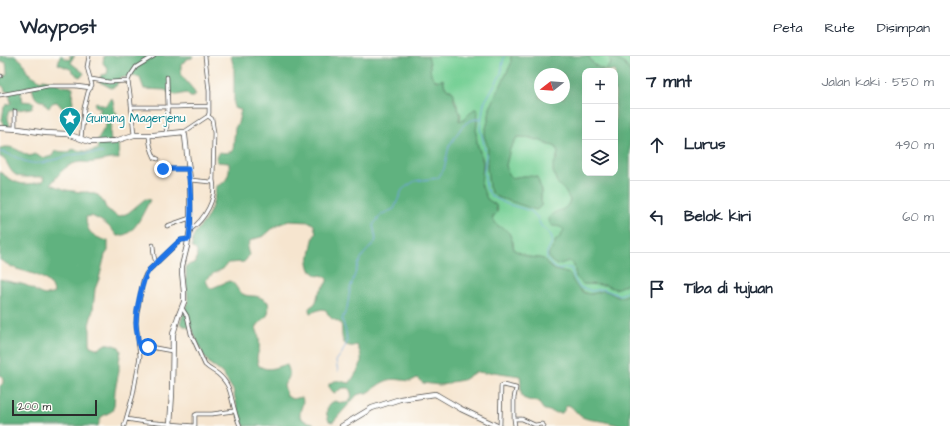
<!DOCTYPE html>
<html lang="id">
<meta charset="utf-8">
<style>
:root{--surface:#fff;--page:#f2f2f3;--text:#1f2937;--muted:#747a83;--line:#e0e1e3}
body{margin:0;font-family:"Architects Daughter",sans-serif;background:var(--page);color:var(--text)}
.controls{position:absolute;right:12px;top:12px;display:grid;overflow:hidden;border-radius:8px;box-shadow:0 4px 16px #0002}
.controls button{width:36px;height:36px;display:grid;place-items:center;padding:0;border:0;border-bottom:1px solid var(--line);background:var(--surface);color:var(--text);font:20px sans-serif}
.compass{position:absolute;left:534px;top:12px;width:36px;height:36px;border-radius:50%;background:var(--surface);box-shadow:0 4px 16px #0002;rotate:253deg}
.scale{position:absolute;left:12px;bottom:10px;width:85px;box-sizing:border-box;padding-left:4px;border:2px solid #2b2b2b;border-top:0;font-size:11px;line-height:14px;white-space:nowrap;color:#2b2b2b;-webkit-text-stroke:3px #fdfcf7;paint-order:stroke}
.stop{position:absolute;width:12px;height:12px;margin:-9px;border:3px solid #1a73e8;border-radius:50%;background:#fff}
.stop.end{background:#1a73e8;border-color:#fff;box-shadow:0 1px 4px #0008}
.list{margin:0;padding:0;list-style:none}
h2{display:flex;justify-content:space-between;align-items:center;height:52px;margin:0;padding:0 16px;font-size:17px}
h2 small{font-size:13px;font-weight:400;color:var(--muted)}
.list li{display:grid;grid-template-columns:26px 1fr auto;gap:12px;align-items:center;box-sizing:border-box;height:72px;padding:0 16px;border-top:1px solid var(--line)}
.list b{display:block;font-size:15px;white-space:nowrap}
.list em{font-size:13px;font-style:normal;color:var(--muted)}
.icon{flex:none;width:22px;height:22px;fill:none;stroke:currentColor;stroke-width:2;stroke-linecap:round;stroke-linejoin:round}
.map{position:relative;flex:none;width:630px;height:370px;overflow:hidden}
header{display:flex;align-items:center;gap:24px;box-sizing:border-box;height:56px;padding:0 20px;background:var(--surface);border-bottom:1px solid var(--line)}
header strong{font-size:19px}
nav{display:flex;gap:22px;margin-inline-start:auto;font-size:14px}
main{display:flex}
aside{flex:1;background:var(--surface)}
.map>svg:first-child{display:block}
</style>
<header>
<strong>Waypost</strong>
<nav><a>Peta</a><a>Rute</a><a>Disimpan</a></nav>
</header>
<main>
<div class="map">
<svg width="630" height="370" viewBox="0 0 630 370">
<rect width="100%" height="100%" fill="#fdfcf7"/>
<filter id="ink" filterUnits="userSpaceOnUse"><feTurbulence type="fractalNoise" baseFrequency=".025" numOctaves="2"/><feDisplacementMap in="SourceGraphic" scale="8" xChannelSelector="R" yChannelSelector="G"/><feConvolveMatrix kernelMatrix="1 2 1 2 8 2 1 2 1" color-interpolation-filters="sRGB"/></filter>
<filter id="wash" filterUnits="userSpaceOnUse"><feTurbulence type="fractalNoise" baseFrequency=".012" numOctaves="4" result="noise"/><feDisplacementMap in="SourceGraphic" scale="16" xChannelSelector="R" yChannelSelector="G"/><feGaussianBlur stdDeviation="0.9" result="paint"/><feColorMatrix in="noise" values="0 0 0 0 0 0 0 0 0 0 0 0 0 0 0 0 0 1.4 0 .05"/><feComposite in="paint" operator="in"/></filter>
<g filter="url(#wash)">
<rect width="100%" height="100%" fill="#f6e5cf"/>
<!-- green -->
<path fill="#77d096" stroke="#517e60" d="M 428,0 L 511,0 L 511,8 L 490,52 L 489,61 L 484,80 L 488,91 L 487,111 L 489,131 L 492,137 L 497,141 L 536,154 L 541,150 C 541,137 543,131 535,121 L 525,120 L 512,122 L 508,118 L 506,109 L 510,93 L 516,83 L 518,81 L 521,81 L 531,82 L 541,85 L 549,89 L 554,90 L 556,91 L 558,96 L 553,115 L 557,127 L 565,135 L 570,144 C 567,154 557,158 549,164 C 552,175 559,166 564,174 L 559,182 L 556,184 L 555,188 L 548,199 L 551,205 L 557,209 L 569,204 L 574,208 L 576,221 L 583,228 L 605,229 L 615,233 L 629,227 L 630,227 L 630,237 L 622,241 L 596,237 L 588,238 L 577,232 L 569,218 L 555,214 L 549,210 L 544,203 L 539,202 L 529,201 L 514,194 L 513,186 L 509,177 L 505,173 L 498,170 L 492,162 L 498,154 L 496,149 L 487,143 L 480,128 L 483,112 L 483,104 L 477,87 L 476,76 L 478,60 L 472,55 L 464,63 L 459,66 L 461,60 L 452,35 L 445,31 L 444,26 C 422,21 434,16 428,0 Z
M 588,0 L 628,0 L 630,1 L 630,16 L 624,7 L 611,7 L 610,10 L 605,14 L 594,9 Z"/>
<!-- forest -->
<path fill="#61b27f" stroke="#466e55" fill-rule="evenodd" d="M 0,0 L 16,0 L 23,6 L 27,16 L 41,25 L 43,23 L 55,26 L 62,30 L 73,31 L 72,42 L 73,45 C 72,50 70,52 64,54 L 57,46 C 52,46 51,48 49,52 L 46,50 L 44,45 C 35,46 33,38 32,30 L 22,32 L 21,39 L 22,45 L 32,46 L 34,47 L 32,52 L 9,55 C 6,60 9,65 10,70 L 5,71 L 3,69 L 2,64 L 4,51 L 6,49 L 11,47 L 9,36 L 5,35 C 4,32 4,30 0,29 L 0,21 L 7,18 L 7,16 L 6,6 L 0,6 Z
M 60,0 L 62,0 L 68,4 L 71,1 L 69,0 L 75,0 L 72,3 L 71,7 L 84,17 L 82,20 L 79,21 L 70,13 L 58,8 Z
M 104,0 L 193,0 L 192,2 L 186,3 L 184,6 L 181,9 L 181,19 L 192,32 L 196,39 L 193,41 L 190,41 L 186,37 L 178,39 L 171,38 L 165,34 L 144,33 L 140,22 L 134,20 L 120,22 L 116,30 L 111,32 L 100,26 L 101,19 L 107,18 L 108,13 L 103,7 Z
M 231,0 L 428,0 C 432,10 427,17 436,25 L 443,23 L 445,31 L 454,37 L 454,44 L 460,57 L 459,65 L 464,63 L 474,53 L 476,53 L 478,55 L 476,76 L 477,87 L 483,107 L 481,128 L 487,143 L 496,149 L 497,157 L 492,162 L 498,170 L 505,173 L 509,177 L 512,184 L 514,194 L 529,201 L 539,202 L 544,203 L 549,210 L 555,214 L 570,218 C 574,228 580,239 592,238 C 596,237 600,235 604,235 C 611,235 615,243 622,241 C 624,241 628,238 630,237 L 630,370 C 620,370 611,367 601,365 C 595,364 588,364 582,361 C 576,358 574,351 568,349 C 565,350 565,354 562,357 L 557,357 L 545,354 L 543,353 L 539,347 L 535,345 L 528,344 L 523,342 C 519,335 522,328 520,320 L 494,316 L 485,317 L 477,316 L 472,318 L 463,324 L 451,326 L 447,328 L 439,329 L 423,327 L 417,322 L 411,325 C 396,324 391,320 377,330 C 374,331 372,335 369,336 C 365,338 361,337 357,339 L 334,365 L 332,366 L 329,365 C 325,357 326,348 335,345 C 339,346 342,348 345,347 C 353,346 353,336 348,332 L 343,332 L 334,337 L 329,331 L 329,328 C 339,321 341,327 350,327 C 359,311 366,308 357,289 C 355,289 353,291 350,290 C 339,289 343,274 341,268 C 333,261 331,266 326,254 L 322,253 L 310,257 C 307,250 311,252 315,247 C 317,245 317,241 318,238 C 320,234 324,231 326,227 C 328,224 327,224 326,221 L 321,219 L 318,220 L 310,214 C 309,211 308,208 308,205 C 309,203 310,201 310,199 C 312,191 312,183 316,177 L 314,169 L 310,166 L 289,165 L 280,168 L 272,173 L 264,180 L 254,183 L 250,185 L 247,192 L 249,199 L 246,204 L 244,206 L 228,207 L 226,209 L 223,213 L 214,217 L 206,224 L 207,227 L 209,231 L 212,232 L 229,225 C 237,227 236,235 243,238 C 248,241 254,239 259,241 C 262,242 265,244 268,246 C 271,264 263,260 256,272 C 259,278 260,287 259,294 C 257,301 256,302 259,310 C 271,317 276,309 287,309 C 291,318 290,321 284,329 L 287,340 L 292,343 L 302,341 C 305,349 299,352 300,361 L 305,365 L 313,367 L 314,370 L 244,370 L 239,359 L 233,334 L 222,317 L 210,308 L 203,299 L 192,273 L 184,270 L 180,267 L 188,245 L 186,224 L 186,211 L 190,208 L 196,207 L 197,195 L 192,191 C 193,176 195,177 204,166 C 211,156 215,143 216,130 C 227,128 230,118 229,107 L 217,106 L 216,101 L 219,96 L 226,97 L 233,95 L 235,72 L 238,67 L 241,54 L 234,52 L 234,12 Z
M 511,0 L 588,0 L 594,9 L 604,14 L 610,10 L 611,7 L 609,2 L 612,1 L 624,7 L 630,16 L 630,227 L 615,233 L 605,229 L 583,228 L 576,221 L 574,209 L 569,205 L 557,209 L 551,205 L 548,199 L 555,188 L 555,185 L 559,182 L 564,174 C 558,166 549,176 549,161 C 557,152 566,157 570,144 L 565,135 L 557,127 L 553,115 L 553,109 L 557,102 L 558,96 L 556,91 L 554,90 L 549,89 L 541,85 L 531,82 L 521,81 L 518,81 L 516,83 L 510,93 L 506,109 L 508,118 L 512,122 C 520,120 529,119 537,121 C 542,131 541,140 541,150 L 536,154 L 497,141 L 492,137 L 489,131 L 487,111 L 488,91 L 484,80 L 489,61 L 490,52 L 511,8 ZM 585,15 L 615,15 L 615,117 L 585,117 ZM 540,18 L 564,18 L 564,42 L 540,42 Z
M 111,42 L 113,44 L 114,54 L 117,57 L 117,65 L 112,67 L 110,76 L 111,85 L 118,88 L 119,103 C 110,102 102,105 94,106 C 89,107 85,106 81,106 C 66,107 59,118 51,128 L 66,134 L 81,136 L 88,136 L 98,139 L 104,147 L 106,152 L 118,161 L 128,157 L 145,143 L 150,144 C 143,156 135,181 117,180 C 110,170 102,164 91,160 L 86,161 C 86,177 94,181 108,185 L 108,195 L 105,199 L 99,223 L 95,233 L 93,254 L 89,269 L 90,274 L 90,290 L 99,293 C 107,285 109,288 119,291 L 121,295 L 119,305 L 119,315 L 115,334 L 114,350 L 112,355 L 101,361 L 98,370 L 0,370 L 0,330 L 3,327 L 3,322 L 0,319 L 0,223 C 5,224 10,226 16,227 C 19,227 22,228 25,229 C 37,233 40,243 54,237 C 52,221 30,217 17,213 C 11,211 6,207 0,204 L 0,116 C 17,128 22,131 43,125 L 44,121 C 36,120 22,123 16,119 C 8,115 8,103 0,101 L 0,92 C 14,88 18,96 30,100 L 34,98 L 45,102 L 52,100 L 55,95 L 69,96 L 72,93 C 81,95 90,97 98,93 C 98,92 97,87 97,86 C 98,82 104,73 106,69 L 105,66 L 98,62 L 97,57 L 100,55 L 101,52 L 95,50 L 95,48 L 96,46 L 105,50 Z"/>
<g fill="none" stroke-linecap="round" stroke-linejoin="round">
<!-- stream -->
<path stroke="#70a4dd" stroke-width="1" d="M 504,0 L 501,18 L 484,47 L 480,72 L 483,84 L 486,99 L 484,114 L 486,132 L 491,140 L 507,148 L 531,155 L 537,161 L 541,170 L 551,179 L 552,182 L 552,186 L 547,196 L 547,203 L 552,210 L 560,214 L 564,212 L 571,212 L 574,222 L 579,231 L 592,235 L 603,233 L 610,236 L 619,239 L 625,237 L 630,233
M 0,96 C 12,97 21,106 32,107 C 43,109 61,101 72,99 C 82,97 93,97 103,97
M 338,315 L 336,305 L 342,297 L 347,286 L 346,276 L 342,263 L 347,253 L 350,233 L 358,209 L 363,199 L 375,186 L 376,183 L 373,169 L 382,158 L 394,153 L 402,134 L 407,130 L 415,125 L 438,122 L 444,113 L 449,90 L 461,72 L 466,67 L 472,64 L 481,62"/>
</g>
</g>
<g filter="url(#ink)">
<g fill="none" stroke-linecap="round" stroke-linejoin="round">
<!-- street casing -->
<g stroke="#494744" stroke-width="4.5">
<path id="street" d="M 0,20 L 1,20
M 167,21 L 168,51 C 182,51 195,50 209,50
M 91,23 L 109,26 L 128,25
M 0,39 L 48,30 L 76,30 L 91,32
M 132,51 L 168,51 L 166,78
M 15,55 L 15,72
M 184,76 L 208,60 L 209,57 L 209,35 L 205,0
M 134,79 L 130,38 L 128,25 L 130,20 L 136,11 L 154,0
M 149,79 C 149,88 151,94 155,102 L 158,103
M 81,83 L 84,52 L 88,36 L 92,29 L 87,11 L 89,0
M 162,116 L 163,113 L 188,113
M 190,124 L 211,126 L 213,124 L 214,77 L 212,63 L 208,60
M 167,170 L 190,162
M 190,174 C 205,163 217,143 213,124
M 153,189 L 154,200 L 156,207
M 182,252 L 187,260 L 191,278 L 205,309 C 209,313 214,315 218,318 C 232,330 230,340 235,355 C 236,360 238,365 240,370
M 139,289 L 172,295
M 126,363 L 133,339 L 140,300 L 136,267 L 137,257 L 143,225 L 146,218 L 149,214 L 170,194 L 181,184 L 189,183
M 514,363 L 522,363 L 535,369 L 542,368 L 544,370
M 124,370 L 126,363 L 145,366 L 195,370
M 195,370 L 195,359 L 197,358 L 212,358 L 234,355
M 500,370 L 501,330 L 503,329 L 516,332 L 514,342 L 514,363 L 515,370"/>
</g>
<!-- secondary casing -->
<g stroke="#494744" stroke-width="6">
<path id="secondary" d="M 0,72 L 19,73 L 46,77 L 67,78 L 90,86 L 97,86 L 115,85 L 134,79 L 154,79 L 184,76 L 185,80 L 190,124 L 190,174 L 187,190 L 182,210 L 182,216 L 184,236 L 184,246 L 178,261 L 173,278 L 172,337 L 170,370
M 342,370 L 372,352 L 400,343 L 435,338 L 437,339 L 461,353 L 497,370"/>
</g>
<!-- street -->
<use href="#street" stroke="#fff" stroke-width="3"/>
<!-- secondary -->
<use href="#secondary" stroke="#fff" stroke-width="4.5"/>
</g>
</g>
<g fill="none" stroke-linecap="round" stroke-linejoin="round" filter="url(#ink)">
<!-- route -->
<path stroke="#1a73e8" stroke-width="5" d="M 148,291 L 139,289 C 138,282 136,274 136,267 C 136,254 142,224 149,214 L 176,188 L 181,184 L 189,183 C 192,160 191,136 188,113 L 163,113"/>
</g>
<!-- icons -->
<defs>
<g id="sight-pin" transform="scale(1.15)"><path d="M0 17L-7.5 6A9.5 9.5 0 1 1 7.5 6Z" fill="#0f9aa8" stroke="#fdfcf7"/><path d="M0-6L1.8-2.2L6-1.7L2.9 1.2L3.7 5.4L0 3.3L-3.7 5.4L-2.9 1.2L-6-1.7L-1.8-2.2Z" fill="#fff"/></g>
</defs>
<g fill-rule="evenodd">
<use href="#sight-pin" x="70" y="62"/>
</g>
<g text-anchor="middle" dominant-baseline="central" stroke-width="3.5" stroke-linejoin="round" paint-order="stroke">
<!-- culture labels -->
<g font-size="12" fill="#0d838f" stroke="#fdfcf7" text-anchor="start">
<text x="86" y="62">Gunung Magerjenu</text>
</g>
</g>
</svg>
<div class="controls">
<button>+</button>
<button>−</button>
<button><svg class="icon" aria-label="layers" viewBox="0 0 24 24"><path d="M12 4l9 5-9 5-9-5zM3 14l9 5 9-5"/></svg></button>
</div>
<svg class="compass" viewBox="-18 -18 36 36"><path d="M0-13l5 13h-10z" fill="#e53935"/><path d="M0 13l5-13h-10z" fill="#747a83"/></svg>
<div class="scale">200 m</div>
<div class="stop" style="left:148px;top:291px"></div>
<div class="stop end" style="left:163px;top:113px"></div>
</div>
<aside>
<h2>7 mnt<small>Jalan kaki · 550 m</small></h2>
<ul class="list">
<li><svg class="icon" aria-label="ahead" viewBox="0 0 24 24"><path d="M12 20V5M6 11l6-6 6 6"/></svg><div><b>Lurus</b></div><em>490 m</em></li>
<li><svg class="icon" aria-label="left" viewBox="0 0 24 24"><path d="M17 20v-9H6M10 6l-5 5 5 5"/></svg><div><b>Belok kiri</b></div><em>60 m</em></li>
<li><svg class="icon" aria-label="arrive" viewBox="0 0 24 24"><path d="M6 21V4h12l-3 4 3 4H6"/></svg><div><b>Tiba di tujuan</b></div></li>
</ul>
</aside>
</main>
